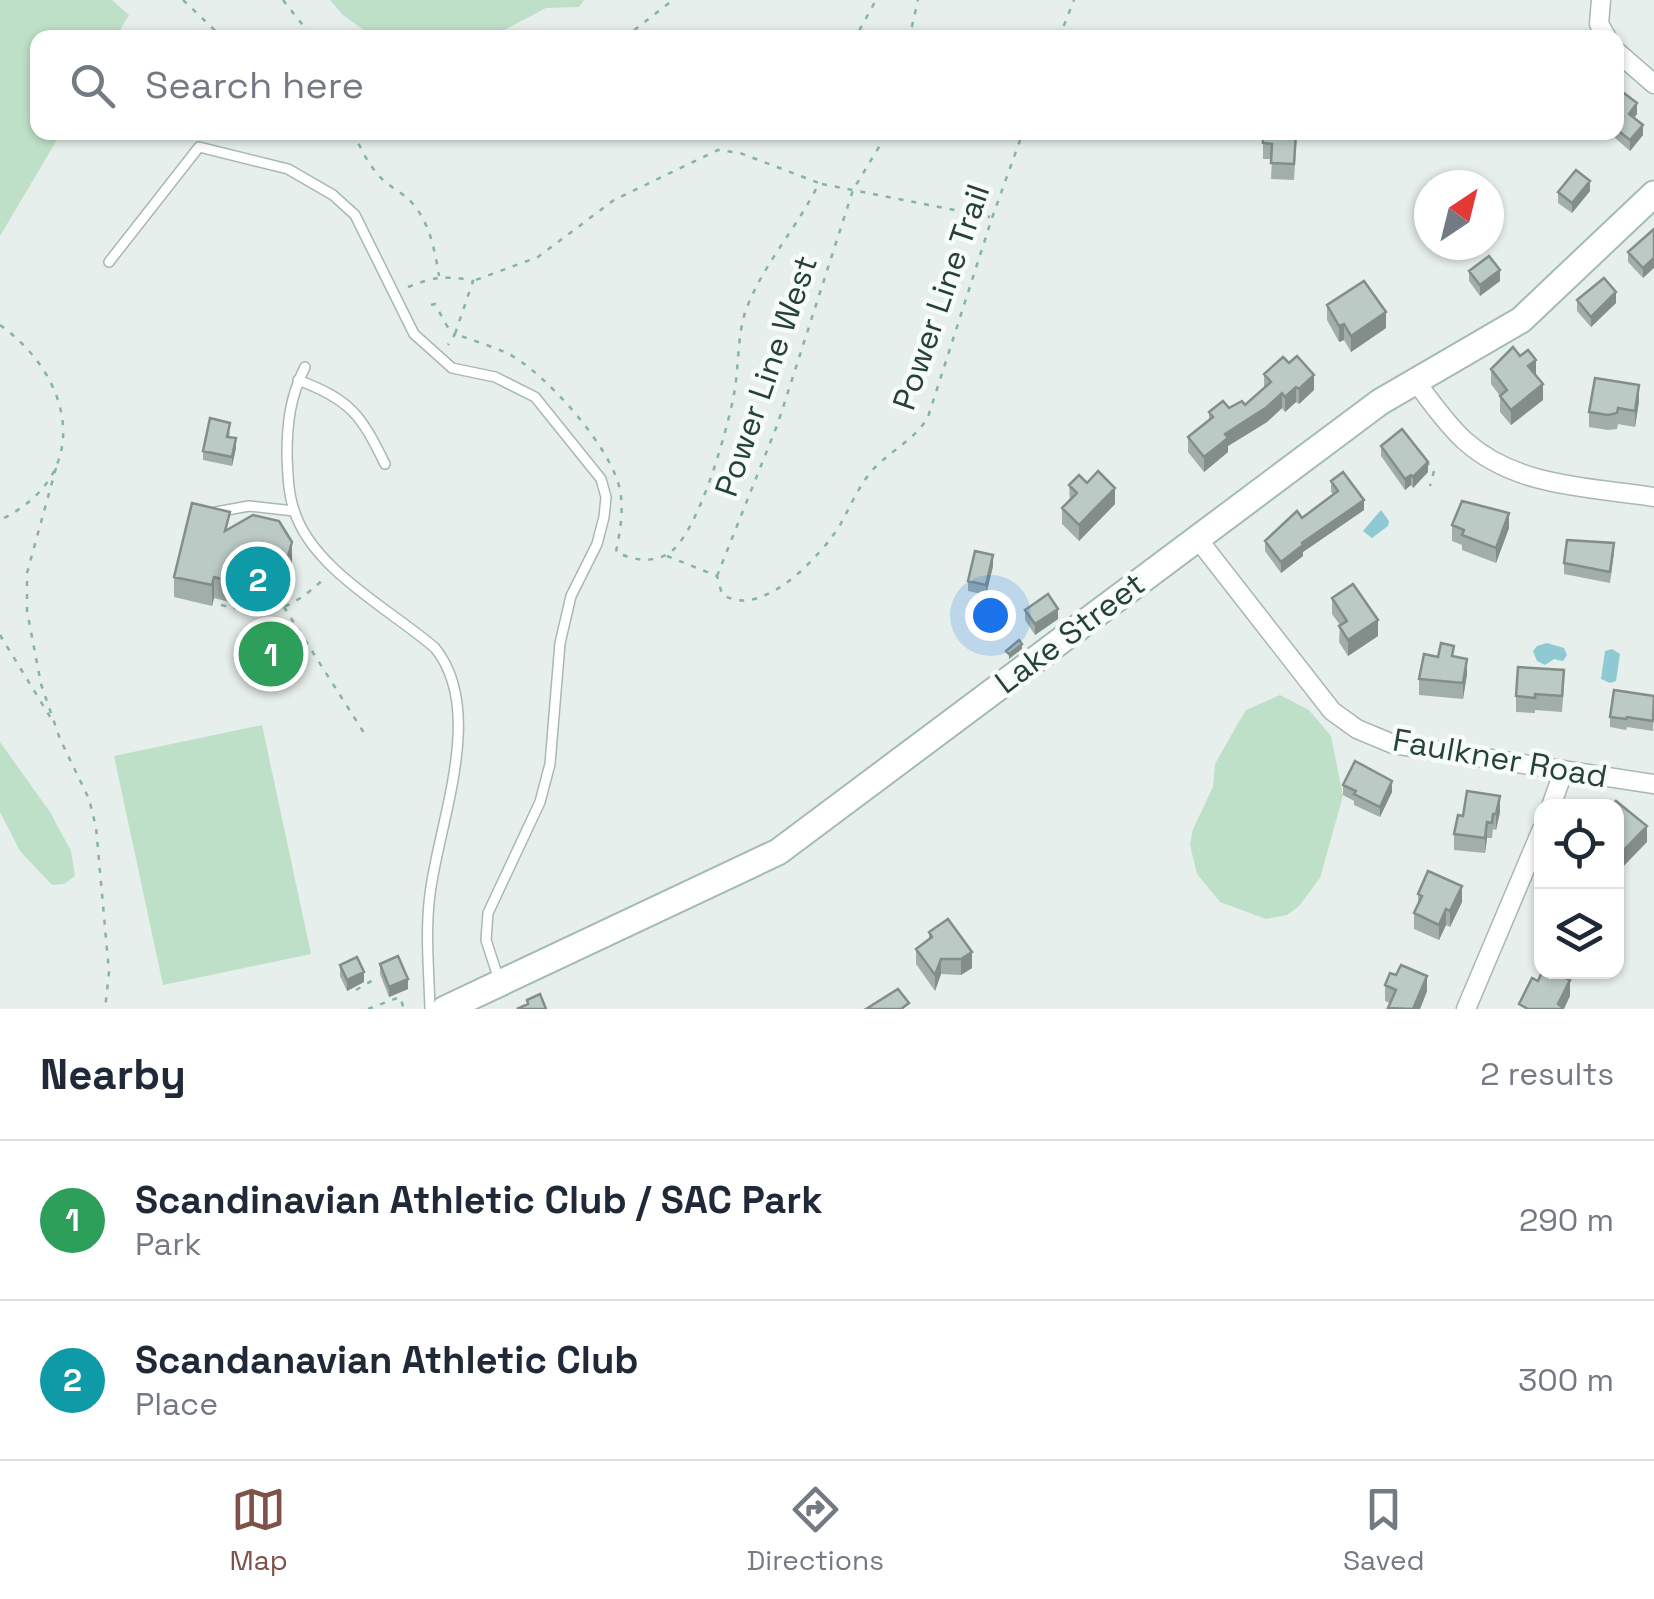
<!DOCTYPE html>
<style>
:root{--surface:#fff;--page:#f6f6f7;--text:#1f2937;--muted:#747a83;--line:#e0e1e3;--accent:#7f5249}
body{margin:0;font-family:"Space Grotesk",sans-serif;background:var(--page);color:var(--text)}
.controls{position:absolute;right:30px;bottom:30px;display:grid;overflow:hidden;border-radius:20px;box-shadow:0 2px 8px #0004}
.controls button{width:90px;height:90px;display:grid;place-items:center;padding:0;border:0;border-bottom:2px solid var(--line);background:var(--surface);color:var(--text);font:50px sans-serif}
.compass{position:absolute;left:1414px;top:170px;width:90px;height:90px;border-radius:50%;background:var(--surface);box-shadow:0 2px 8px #0004;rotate:35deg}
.you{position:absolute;left:990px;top:615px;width:35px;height:35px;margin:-25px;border:8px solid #fff;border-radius:50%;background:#1a73e8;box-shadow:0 0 0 15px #1a73e833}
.badge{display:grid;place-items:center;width:65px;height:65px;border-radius:50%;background:var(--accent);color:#fff;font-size:32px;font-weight:700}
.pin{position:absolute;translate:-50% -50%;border:5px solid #fff;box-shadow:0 2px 10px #0006}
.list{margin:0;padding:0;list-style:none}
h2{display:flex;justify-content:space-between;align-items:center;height:130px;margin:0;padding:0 40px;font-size:42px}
h2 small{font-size:32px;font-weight:400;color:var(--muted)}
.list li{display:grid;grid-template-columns:65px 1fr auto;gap:30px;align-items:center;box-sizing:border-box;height:160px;padding:0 40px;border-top:2px solid var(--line)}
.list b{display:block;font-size:38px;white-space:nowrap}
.list p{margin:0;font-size:32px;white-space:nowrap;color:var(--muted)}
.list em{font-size:32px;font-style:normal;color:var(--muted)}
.icon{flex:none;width:55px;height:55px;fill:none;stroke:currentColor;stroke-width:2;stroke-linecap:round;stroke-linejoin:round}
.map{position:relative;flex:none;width:1654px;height:1009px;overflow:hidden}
.search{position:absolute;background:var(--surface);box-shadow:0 2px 8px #0004;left:30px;right:30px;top:30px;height:110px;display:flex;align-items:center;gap:25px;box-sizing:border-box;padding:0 35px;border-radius:20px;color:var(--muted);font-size:38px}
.sheet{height:450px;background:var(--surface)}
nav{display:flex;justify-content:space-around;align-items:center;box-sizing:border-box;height:140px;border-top:2px solid var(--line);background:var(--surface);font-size:28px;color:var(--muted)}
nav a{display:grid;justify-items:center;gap:5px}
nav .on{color:var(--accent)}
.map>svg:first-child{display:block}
</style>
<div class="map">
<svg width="1654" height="1009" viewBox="0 0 1654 1009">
<rect width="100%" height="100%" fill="#e6efeb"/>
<!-- green -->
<path fill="#bfe0c8" d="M 0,0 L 112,0 L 129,15 L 116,37 L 38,38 L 38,132 L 61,133 L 0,236 Z
M 330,0 L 584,0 L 579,7 L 546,8 L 491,37 L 462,37 L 427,31 L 409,37 L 375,38 L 343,15 Z
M 1280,695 L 1309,710 L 1331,736 L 1343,796 L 1320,878 L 1299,906 L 1287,915 L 1266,919 L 1220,902 L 1197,874 L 1190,845 L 1193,829 L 1213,787 L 1215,764 L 1237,725 L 1246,710 Z
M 262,725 L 311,954 L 163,985 L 114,756 Z
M 0,742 L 50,812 L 71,851 L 75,876 L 64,884 L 52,885 L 20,851 L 0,812 Z"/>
<!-- water -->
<path fill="#8ec9d4" d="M 1381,510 L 1389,521 L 1388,526 L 1372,538 L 1363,531 Z
M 1547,643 L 1564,648 L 1567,655 L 1563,661 L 1554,659 L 1545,665 L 1537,661 L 1533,651 L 1537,646 Z
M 1612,649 L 1620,654 L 1616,681 L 1610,683 L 1601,679 L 1605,651 Z"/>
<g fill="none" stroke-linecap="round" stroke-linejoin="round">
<!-- service casing -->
<g stroke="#a8b8b2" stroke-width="12">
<path id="service" d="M 109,262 L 199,147 L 288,169 L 333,195 L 355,215 L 414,334 L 452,368 L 495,377 L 535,397 L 601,479 L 606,497 L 604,517 L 597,544 L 571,596 L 560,643 L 550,764 L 540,802 L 488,913 L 486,940 L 499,980
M 305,367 C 290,397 287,423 287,456 C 288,474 288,493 294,510 C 312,569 390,609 435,648 C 486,711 439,821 430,894 C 425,931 429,972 430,1009
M 298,380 C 351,400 361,415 385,464
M 216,512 L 249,506 L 294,511"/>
</g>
<!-- minor casing -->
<g stroke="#a8b8b2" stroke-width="21">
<path id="minor" d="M 1601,0 L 1599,24 L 1607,38
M 1616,51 L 1654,84
M 1415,381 C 1431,401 1446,424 1465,441 C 1516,487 1589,487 1654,497
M 1197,538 L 1332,711 L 1357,729 L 1393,744 L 1654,784
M 1551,806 L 1564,770
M 1466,1009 L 1542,829"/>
</g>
<!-- secondary casing -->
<g stroke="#a4bbb3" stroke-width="29">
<path id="secondary" d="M 445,1009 L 778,852 L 1380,402 L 1521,320 L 1654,194"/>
</g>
<!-- path -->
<path stroke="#86b3a5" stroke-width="2.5" stroke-dasharray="5 8" stroke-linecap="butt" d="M 183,0 L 223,38
M 283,0 L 313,38
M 624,38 L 673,0
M 849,38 L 859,31 L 876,0
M 905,38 L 912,26 L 918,0
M 1059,38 L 1074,0
M 353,132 C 361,149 369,166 382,179 C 391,188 404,193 413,204 C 430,224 435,251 439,276
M 822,184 L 990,217
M 408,287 C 433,277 447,275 473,281 L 455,334 C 472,340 491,346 507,353 C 545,372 612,448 620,490 C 624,512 620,531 616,552 C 633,560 650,563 666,555 C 697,540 728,428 734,394 C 739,368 737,335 746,310 C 763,264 798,227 819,183 L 740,153 L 718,150 L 614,200 L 538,257 L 473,281
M 431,305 L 435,304 L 447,326 L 455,334 L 448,345
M 0,325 C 74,378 94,475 0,520
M 1426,461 L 1434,471 L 1430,486
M 56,468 L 27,573 L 27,611 L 41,684 L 60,739 L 89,799 L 96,827 L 109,972 L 105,1009
M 667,556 L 717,576 L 722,594 C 761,621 821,556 840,525 C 849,509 856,492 867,477 C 884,453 913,443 928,417 L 992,218 L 1023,132
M 717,576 L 778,423 L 853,190 L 888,132
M 221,605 C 271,617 288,612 326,577
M 284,607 L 366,736
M 0,635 L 52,720
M 356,990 L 373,980
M 368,1009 L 400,997 L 404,1009"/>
<!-- service -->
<use href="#service" stroke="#fff" stroke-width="9"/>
<!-- minor -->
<use href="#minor" stroke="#fff" stroke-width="18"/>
<!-- secondary -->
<use href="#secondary" stroke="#fff" stroke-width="25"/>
</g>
<!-- wall -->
<path fill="#a1aea9" d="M 1616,87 L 1637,114 L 1634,118 L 1643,135 L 1630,151 L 1615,138 L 1618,123 L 1616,122 Z
M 1297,132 L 1294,180 L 1271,179 L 1272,159 L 1263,159 L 1263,143 Z
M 1590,191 L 1572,213 L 1558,203 L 1558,192 Z
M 1654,229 L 1643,278 L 1628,262 L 1628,252 Z
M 1469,271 L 1500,281 L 1480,296 L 1469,281 Z
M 1577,300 L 1616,303 L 1591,327 L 1577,311 Z
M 1327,305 L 1386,328 L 1351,352 L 1344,340 L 1339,342 L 1327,320 Z
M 1491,369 L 1536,375 L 1543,400 L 1511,425 L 1500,412 L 1500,396 L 1491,384 Z
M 1264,374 L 1314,390 L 1299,404 L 1296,402 L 1285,412 L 1282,408 L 1267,422 L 1228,446 L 1228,452 L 1204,472 L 1188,452 L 1188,437 L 1209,420 L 1209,412 L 1245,405 L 1264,388 Z
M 1639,401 L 1635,427 L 1618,424 L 1617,429 L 1608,430 L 1589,427 L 1589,412 Z
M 230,432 L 229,437 L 236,448 L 232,466 L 203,460 L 203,451 Z
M 1381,446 L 1428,472 L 1413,488 L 1411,485 L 1405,490 L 1381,456 Z
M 1331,481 L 1364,510 L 1303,552 L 1303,556 L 1281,573 L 1265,551 L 1265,541 L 1302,518 L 1333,494 L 1331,492 Z
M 1087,483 L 1115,504 L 1079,541 L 1062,524 L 1062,508 L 1070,501 L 1069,485 Z
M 1452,525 L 1509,528 L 1496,563 L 1462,550 L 1462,545 L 1452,541 Z
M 230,529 L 292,563 L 288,576 L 288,597 L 265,611 L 214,598 L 212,606 L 174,597 L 174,577 Z
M 1614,553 L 1610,583 L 1564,574 L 1564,563 Z
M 993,566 L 986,595 L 968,591 L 968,581 Z
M 1332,598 L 1378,636 L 1348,656 L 1339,642 L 1340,625 L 1332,614 Z
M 1025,610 L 1058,619 L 1035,635 L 1025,620 Z
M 1454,656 L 1467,674 L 1463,699 L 1419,695 L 1419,679 L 1438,657 Z
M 1564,686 L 1562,712 L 1535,710 L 1535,713 L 1516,712 L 1516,696 Z
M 1654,696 L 1653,731 L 1627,727 L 1626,730 L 1610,727 L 1610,717 Z
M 1343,785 L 1392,792 L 1380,817 L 1354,805 L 1354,801 L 1343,795 Z
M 1500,812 L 1496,830 L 1493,829 L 1492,838 L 1487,838 L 1485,853 L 1454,850 L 1454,834 L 1463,816 Z
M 1418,894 L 1462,902 L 1450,927 L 1446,925 L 1439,940 L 1414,929 L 1414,913 L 1418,906 Z
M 929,932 L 972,968 L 961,975 L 941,974 L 935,991 L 916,964 L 916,949 L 929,940 Z
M 380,964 L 408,989 L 389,997 L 380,974 Z
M 340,965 L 364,982 L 347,991 L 340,976 Z
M 1385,985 L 1427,991 L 1420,1009 L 1388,1009 L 1390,1003 L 1385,1001 Z"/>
<!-- shaded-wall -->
<path fill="#838d89" d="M 1637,103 L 1637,114 L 1629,124 L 1629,114 Z
M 1643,125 L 1643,135 L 1630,151 L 1630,140 Z
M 1590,181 L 1590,191 L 1572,213 L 1572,203 Z
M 1654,258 L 1654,268 L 1643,278 L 1643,268 Z
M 1500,270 L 1500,281 L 1480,296 L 1480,285 Z
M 1616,292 L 1616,303 L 1591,327 L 1591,317 Z
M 1386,312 L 1386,328 L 1351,352 L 1351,336 Z
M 1344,324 L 1344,340 L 1339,342 L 1339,326 Z
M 1536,360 L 1536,375 L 1528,366 Z
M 1314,375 L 1314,390 L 1299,404 L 1299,389 Z
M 1543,384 L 1543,400 L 1511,425 L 1511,410 Z
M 1639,385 L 1639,401 L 1635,427 L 1635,411 Z
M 1296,387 L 1296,402 L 1285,412 L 1285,397 Z
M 1282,393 L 1282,408 L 1267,422 L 1228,446 L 1228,452 L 1204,472 L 1204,457 L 1225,434 Z
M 236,438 L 236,448 L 232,466 L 232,457 Z
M 1428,462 L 1428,472 L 1413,488 L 1413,477 Z
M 1411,475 L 1411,485 L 1405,490 L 1405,479 Z
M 1115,488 L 1115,504 L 1079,541 L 1079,525 Z
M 1364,500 L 1364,510 L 1303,552 L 1303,556 L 1281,573 L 1281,562 L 1302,543 Z
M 1509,513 L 1509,528 L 1496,563 L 1496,548 Z
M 292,542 L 292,563 L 288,576 L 288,597 L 265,611 L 265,590 L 284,570 Z
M 993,555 L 993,566 L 986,595 L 986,585 Z
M 214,577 L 214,598 L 212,606 L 212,585 Z
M 1058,609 L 1058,619 L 1035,635 L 1035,624 Z
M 1378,620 L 1378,636 L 1348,656 L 1348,640 Z
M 1022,644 L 1022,649 L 1009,659 L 1009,654 Z
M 1467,659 L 1467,674 L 1463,699 L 1463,683 Z
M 1392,781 L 1392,792 L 1380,817 L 1380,807 Z
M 1500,796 L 1500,812 L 1496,830 L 1496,814 Z
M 1487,822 L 1487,838 L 1485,853 L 1485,838 Z
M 1647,826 L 1647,842 L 1616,874 L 1616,858 Z
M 1462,886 L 1462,902 L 1450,927 L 1450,911 Z
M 1446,909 L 1446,925 L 1439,940 L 1439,925 Z
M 972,952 L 972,968 L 961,975 L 961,959 Z
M 941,959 L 941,974 L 935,991 L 935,975 Z
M 364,972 L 364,982 L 347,991 L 347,980 Z
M 1427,976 L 1427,991 L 1420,1009 L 1413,1009 Z
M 408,979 L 408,989 L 389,997 L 389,987 Z
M 1570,980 L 1570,996 L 1564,1009 L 1558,1009 L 1558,1004 Z"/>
<!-- building -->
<path fill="#bbcac4" stroke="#838d89" stroke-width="2.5" d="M 1616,87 L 1637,103 L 1629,114 L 1643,125 L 1630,140 L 1616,129 L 1616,125 L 1623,117 L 1616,112 Z
M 1263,132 L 1296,132 L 1294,164 L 1271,163 L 1272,144 L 1263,143 Z
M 1576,170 L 1590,181 L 1572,203 L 1558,192 Z
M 1654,229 L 1654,258 L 1643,268 L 1628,252 Z
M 1489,256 L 1500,270 L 1480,285 L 1469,271 Z
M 1604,278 L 1616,292 L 1591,317 L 1577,300 Z
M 1364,281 L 1386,312 L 1351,336 L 1344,324 L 1339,326 L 1327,305 Z
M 1513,347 L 1520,356 L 1528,350 L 1536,360 L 1528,366 L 1543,384 L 1511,410 L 1500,396 L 1507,390 L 1491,369 Z
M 1297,356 L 1314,375 L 1299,389 L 1296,387 L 1285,397 L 1282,393 L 1267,407 L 1225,434 L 1228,438 L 1204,457 L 1188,437 L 1213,417 L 1209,412 L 1223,401 L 1229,408 L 1242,401 L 1245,405 L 1271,382 L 1264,374 L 1283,357 L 1289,363 Z
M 1595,378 L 1639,385 L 1635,411 L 1618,408 L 1617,413 L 1608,415 L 1589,412 Z
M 210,418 L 230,423 L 227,437 L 236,438 L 232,457 L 203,451 Z
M 1402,429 L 1428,462 L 1413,477 L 1411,475 L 1405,479 L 1381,446 Z
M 1098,471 L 1115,488 L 1079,525 L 1062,508 L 1077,493 L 1069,485 L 1079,475 L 1087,483 Z
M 1343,472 L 1364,500 L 1302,543 L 1303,545 L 1281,562 L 1265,541 L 1297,511 L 1302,518 L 1338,491 L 1331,481 Z
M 1462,501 L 1509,513 L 1496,548 L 1462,535 L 1464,530 L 1452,525 Z
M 192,503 L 230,512 L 225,531 L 253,515 L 279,521 L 292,542 L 284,570 L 288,576 L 265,590 L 214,577 L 212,585 L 174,577 Z
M 1567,540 L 1614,543 L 1610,572 L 1564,563 Z
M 975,551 L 993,555 L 986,585 L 968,581 Z
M 1353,584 L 1378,620 L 1348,640 L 1339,626 L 1347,621 L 1332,598 Z
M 1048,594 L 1058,609 L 1035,624 L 1025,610 Z
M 1019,640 L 1022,644 L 1009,654 L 1006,651 Z
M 1441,643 L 1454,646 L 1452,656 L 1467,659 L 1463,683 L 1419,679 L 1424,654 L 1438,657 Z
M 1518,667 L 1564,670 L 1562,696 L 1535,694 L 1535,698 L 1516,696 Z
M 1614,690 L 1654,696 L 1653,721 L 1627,717 L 1626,719 L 1610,717 Z
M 1355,761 L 1392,781 L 1380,807 L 1354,794 L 1356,791 L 1343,785 Z
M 1467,791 L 1500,796 L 1496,814 L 1493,814 L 1492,823 L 1487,822 L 1485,838 L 1454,834 L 1458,815 L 1463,816 Z
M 1616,801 L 1647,826 L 1616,858 L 1616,806 L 1611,806 Z
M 1428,871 L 1462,886 L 1450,911 L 1446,909 L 1439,925 L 1414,913 L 1422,896 L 1418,894 Z
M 948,919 L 972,952 L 961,959 L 941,959 L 935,975 L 916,949 L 932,937 L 929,932 Z
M 398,956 L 408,979 L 389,987 L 380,964 Z
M 357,957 L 364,972 L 347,980 L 340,965 Z
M 1401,965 L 1427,976 L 1413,1009 L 1388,1008 L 1396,990 L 1385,985 L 1390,973 L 1396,975 Z
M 1542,972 L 1552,972 L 1570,980 L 1558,1004 L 1562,1007 L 1561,1009 L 1528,1009 L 1519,1004 L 1532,978 L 1538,981 Z
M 898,989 L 909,1003 L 901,1009 L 866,1009 Z
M 540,994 L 546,1009 L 517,1009 L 528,1004 L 527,1000 Z"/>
<g text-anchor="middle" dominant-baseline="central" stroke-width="9" stroke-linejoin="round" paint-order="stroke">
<!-- street labels -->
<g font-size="32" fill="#24423a" stroke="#f7fbf9">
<text transform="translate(941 297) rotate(-71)">Power Line Trail</text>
<text transform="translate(766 376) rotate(-71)">Power Line West</text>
<text transform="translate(1070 633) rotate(-37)">Lake Street</text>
<text transform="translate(1500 758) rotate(10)">Faulkner Road</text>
</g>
</g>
</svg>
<div class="controls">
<button><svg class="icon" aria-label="locate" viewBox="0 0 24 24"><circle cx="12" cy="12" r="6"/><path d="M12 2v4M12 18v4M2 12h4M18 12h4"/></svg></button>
<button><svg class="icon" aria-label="layers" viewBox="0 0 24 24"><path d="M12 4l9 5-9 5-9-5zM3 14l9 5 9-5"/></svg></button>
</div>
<svg class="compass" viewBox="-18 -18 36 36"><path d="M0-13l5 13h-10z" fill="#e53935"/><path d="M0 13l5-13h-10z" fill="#747a83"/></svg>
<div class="you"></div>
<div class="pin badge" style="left:271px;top:654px;background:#2e9e5b">1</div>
<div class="pin badge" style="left:258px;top:579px;background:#0f9aa8">2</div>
<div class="search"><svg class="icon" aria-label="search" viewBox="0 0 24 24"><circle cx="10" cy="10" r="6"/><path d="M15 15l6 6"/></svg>Search here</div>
</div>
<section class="sheet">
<h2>Nearby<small>2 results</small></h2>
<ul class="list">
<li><span class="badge" style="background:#2e9e5b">1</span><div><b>Scandinavian Athletic Club / SAC Park</b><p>Park</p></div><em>290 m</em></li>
<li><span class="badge" style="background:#0f9aa8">2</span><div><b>Scandanavian Athletic Club</b><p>Place</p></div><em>300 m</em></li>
</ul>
</section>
<nav>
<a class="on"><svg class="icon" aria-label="map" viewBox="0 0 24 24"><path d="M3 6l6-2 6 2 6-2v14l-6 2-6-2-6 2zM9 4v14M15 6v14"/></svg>Map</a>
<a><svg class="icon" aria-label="directions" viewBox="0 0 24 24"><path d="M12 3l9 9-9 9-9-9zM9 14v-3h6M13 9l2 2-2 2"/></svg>Directions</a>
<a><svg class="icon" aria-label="saved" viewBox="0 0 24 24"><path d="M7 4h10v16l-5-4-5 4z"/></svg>Saved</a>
</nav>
